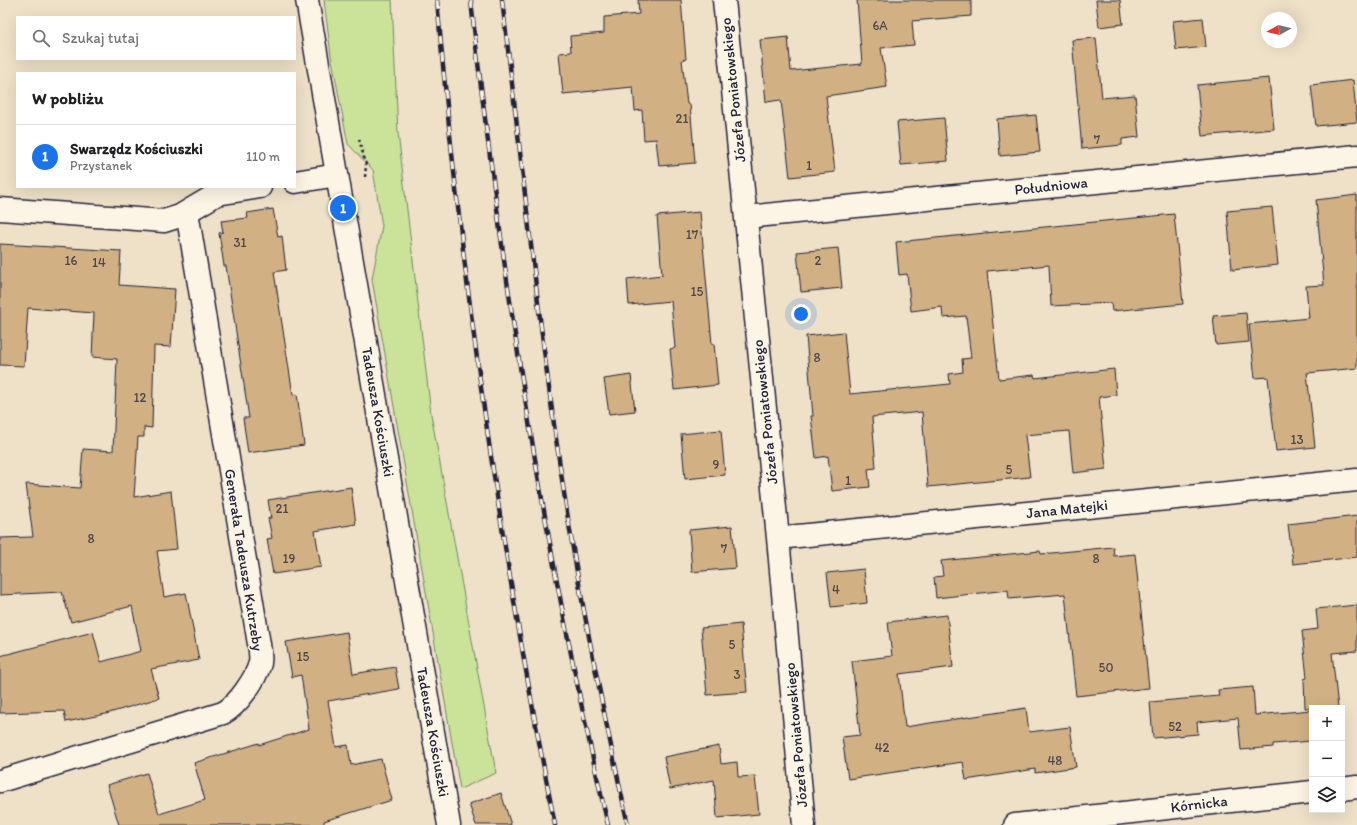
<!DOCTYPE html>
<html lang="pl">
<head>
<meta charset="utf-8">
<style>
	:root { --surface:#fff; --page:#f2f2f2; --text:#202124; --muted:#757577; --line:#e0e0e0; --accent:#1a73e8 }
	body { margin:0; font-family:Itim,sans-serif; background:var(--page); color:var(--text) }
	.controls { position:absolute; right:12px; bottom:12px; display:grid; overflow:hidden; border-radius:0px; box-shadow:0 4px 16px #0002 }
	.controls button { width:36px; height:36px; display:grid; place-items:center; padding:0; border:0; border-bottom:1px solid var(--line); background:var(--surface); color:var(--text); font:20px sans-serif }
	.compass { position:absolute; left:1261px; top:12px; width:36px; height:36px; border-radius:50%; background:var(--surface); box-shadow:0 4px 16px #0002; rotate:262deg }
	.you { position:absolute; left:801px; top:314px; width:14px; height:14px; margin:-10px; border:3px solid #fff; border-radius:50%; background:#1a73e8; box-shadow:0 0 0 6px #1a73e833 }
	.badge { display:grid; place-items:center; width:26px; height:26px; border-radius:50%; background:var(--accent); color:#fff; font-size:13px; font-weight:700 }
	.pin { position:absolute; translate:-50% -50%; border:2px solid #fff; box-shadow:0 1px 4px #0006 }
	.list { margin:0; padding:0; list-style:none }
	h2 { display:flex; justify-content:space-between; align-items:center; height:52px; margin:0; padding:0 16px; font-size:17px }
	h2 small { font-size:13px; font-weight:400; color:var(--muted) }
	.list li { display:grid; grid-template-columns:26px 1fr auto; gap:12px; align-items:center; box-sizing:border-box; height:64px; padding:0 16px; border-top:1px solid var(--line) }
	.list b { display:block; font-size:15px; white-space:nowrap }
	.list p { margin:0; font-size:13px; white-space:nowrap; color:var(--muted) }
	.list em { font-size:13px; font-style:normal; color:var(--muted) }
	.icon { flex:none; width:22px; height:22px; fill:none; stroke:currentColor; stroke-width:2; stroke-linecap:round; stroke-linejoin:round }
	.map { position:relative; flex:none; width:1357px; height:825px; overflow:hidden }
	.search { position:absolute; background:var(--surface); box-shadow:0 4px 16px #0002; left:16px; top:16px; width:280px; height:44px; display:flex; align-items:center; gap:10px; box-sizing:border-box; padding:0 14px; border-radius:0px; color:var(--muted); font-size:15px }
	.panel { position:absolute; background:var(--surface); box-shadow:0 4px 16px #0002; left:16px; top:72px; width:280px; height:116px; border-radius:0px }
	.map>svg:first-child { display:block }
	.green { fill:#cae399; stroke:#76826a }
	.building { fill:#d1b184; stroke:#22223b }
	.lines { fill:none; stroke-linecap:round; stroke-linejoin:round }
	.minor-casing { stroke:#22223b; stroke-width:25 }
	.tertiary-casing { stroke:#22223b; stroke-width:25 }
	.path { stroke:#22223b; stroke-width:2.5; stroke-dasharray:3 3; stroke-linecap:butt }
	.minor { stroke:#fcf5e5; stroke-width:22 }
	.tertiary { stroke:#fcf5e5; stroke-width:22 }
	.rail-casing { stroke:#22223b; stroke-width:4.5 }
	.rail { stroke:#fcf5e5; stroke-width:3; stroke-dasharray:9; stroke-linecap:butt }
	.labels { text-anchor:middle; stroke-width:3; stroke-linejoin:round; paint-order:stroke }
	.number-label { font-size:13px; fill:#4e464d }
	.street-label { font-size:15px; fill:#22223b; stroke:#fcf5e5 }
</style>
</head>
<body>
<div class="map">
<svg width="1357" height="825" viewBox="0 0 1357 825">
	<rect width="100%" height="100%" fill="#efe1c8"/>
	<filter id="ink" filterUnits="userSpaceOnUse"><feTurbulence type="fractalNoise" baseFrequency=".025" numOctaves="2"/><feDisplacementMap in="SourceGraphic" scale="8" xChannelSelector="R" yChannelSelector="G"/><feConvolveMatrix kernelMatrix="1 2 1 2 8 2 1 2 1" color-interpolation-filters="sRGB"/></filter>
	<g filter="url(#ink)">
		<path class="green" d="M324 0H392L398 133 431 414 496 773 460 789 372 279 382 226 373 170 348 144 331 55Z"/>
		<path class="building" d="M638 0H681L686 59 682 60 687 104H690L695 163 659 166 656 139 644 140 642 110 635 111 633 87 563 94 559 53 571 52 570 36 604 33V17L639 14Z
			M857 0H971V16L912 21 914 45 881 48 887 87 826 96 835 172 790 177 781 100 766 102 760 40 788 37 791 71 862 64Z
			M1096 0H1120L1123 24 1099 27Z
			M1203 18 1206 47 1176 50 1173 21Z
			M1096 38 1102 98 1135 95 1139 137 1122 139V145L1082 149 1072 40Z
			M1269 78 1274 129 1202 136 1197 85Z
			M1353 80 1357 122 1316 126 1311 85Z
			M1036 115 1040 152 1000 156 997 119Z
			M944 118 948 161 901 165 897 122Z
			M1357 195V368L1307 373 1315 447 1276 451 1268 377 1255 378 1249 324 1309 318 1306 286 1324 285 1316 200Z
			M1272 207 1278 265 1232 270 1227 211Z
			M273 209 278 237 282 236 286 270 274 272 293 395 297 394 304 445 248 453 243 418H249L226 266H224L219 233 223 232 221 221 248 218 247 213Z
			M700 212 712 344H714L718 385 674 390 670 349 675 348 671 301 629 305 627 279 662 275 657 216Z
			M1174 214 1183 304 1112 311 1111 303 1051 306 1049 265 987 271 999 379 1034 375 1035 378 1114 369 1116 395 1099 397 1106 469 1073 473 1069 431 1025 435 1030 477 928 487 922 412 872 417 876 468 868 469 870 487 832 491 828 456 816 458 811 416H813L806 336 844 332 850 394 950 384 949 374 963 372 962 359 971 358 966 316 943 318 942 307 911 311 907 274 899 275 896 242Z
			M0 244 121 251 119 285 175 289 171 347 154 346 152 428 144 427V437H138L134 497 171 491 177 549 157 551 164 597 186 593 199 660 151 669 159 698 106 714 66 722 64 711 0 713V656L93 632 101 662 141 651 132 606 71 622 62 592 0 595V538L33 537 26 484 80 488 83 449 113 451 117 359 92 357 94 313 28 308 24 366 0 365Z
			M838 248 842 288 801 292 797 252Z
			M1246 313 1249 342 1216 345 1213 316Z
			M631 375 635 411 609 414 604 379Z
			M721 430 725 475 685 479 681 434Z
			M351 487 356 524 315 531 321 567 273 574 267 539 272 538 268 518H271L268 500Z
			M1357 516V557L1293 564 1288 524Z
			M732 526 736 568 692 572 689 530Z
			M1113 547 1114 556 1135 554 1149 688 1076 696 1065 594 1009 599 1008 590 936 598 934 577 943 576 941 561 1040 551 1041 554Z
			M864 569 867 603 831 607 827 573Z
			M1357 605V651L1332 653 1338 708H1305L1304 679 1307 678 1302 631 1318 629 1316 609Z
			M947 615 953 667 899 674 905 727 1026 708 1029 732 1070 727 1076 767 1035 773V769L966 780 963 762 848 779 842 737 860 735 852 661 892 656 888 622Z
			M741 624 747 692 707 695 701 628Z
			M347 632 353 674 395 667 399 689 328 701 336 747 348 745 351 765 381 759 392 800 324 821V825H119L107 785 147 773 159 814 205 800 194 763 259 743V745L309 729 301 675 292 677 286 642Z
			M1253 687 1255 715 1312 710V741L1273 744V747L1241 750 1238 718 1197 722 1198 734 1153 738 1150 702 1219 696 1218 690Z
			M719 746 721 764 737 762 738 777 755 776 759 814 717 818 714 780 670 789 664 757Z
			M501 793 511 825H476L469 804Z"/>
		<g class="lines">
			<defs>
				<path id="minor" d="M724 0 778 538 804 825
					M295 182 337 175
					M0 209 164 221 180 216 217 194 260 187
					M746 217C950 198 1153 175 1357 156
					M778 538 1357 480
					M0 781 223 713C237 706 256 679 260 663 261 657 260 650 259 644L187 212
					M1342 789 1357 787
					M1015 825 1312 792"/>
				<path id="tertiary" d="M307 0 449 825"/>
			</defs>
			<use href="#minor" class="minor-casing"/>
			<use href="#tertiary" class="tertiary-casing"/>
			<path class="path" d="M359 139 366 165 365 177"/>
			<use href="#minor" class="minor"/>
			<use href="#tertiary" class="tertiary"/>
			<defs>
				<path id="rail" d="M437 0C461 277 501 552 555 825
					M471 0C480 89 493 178 505 267 532 454 565 641 608 825
					M502 0C524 179 542 359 571 537 587 634 607 729 628 825"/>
			</defs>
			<use href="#rail" class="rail-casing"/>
			<use href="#rail" class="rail"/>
		</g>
	</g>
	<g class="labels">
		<g class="number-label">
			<text x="880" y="30">6A</text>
			<text x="682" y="123">21</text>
			<text x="1097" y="144">7</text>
			<text x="809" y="170">1</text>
			<text x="692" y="239">17</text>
			<text x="240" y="247">31</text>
			<text x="71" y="265">16</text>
			<text x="818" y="265">2</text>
			<text x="99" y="267">14</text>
			<text x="697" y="296">15</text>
			<text x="817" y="362">8</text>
			<text x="140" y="402">12</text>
			<text x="1297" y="444">13</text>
			<text x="716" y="469">9</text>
			<text x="1009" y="474">5</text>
			<text x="848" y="485">1</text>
			<text x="282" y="513">21</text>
			<text x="91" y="543">8</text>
			<text x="724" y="553">7</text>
			<text x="289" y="563">19</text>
			<text x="1096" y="563">8</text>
			<text x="836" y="594">4</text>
			<text x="732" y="649">5</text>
			<text x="303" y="661">15</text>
			<text x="1106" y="672">50</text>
			<text x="737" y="679">3</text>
			<text x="1175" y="731">52</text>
			<text x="882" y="752">42</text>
			<text x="1055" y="765">48</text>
		</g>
		<g class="street-label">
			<text transform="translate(733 90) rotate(-96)" y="5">Józefa Poniatowskiego</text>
			<text transform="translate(1051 186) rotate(-6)" y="5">Południowa</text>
			<text transform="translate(378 412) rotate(80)" y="5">Tadeusza Kościuszki</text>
			<text transform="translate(765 412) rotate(-96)" y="5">Józefa Poniatowskiego</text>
			<text transform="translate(1067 509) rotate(-6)" y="5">Jana Matejki</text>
			<text transform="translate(244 560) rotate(81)" y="5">Generała Tadeusza Kutrzeby</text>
			<text transform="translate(433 732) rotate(80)" y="5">Tadeusza Kościuszki</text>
			<text transform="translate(796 735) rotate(-95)" y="5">Józefa Poniatowskiego</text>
			<text transform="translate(1199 804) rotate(-7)" y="5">Kórnicka</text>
		</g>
	</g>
</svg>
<div class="controls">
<button>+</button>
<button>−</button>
<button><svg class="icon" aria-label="layers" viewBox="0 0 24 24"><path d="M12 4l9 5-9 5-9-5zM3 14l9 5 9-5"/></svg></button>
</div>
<svg class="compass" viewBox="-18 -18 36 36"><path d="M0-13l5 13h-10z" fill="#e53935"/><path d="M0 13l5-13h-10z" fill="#757577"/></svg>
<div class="you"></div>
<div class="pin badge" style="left:343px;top:208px">1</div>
<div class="search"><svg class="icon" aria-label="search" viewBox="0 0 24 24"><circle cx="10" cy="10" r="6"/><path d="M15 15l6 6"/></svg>Szukaj tutaj</div>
<section class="panel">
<h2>W pobliżu<small></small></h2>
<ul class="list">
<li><span class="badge">1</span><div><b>Swarzędz Kościuszki</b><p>Przystanek</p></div><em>110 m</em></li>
</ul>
</section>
</div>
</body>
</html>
